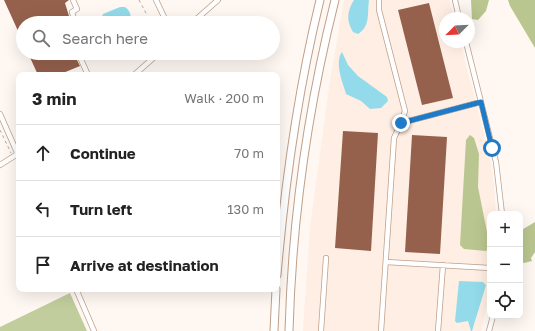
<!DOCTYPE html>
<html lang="en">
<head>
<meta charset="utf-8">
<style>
	:root { --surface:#fff; --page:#f2f2f2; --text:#222; --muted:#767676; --line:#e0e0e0 }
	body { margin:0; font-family:"Golos Text",sans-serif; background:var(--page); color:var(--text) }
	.controls { position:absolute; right:12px; bottom:12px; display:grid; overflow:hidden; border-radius:8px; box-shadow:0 4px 16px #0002 }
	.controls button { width:36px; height:36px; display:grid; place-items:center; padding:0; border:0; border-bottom:1px solid var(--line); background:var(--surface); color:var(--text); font:20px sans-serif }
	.compass { position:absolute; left:439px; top:12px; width:36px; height:36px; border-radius:50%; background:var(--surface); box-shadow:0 4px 16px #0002; rotate:246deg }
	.stop { position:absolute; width:12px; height:12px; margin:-9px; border:3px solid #1f7bc8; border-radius:50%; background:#fff }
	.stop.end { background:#1f7bc8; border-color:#fff; box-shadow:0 1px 4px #0008 }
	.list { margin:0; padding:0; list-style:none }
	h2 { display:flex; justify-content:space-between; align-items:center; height:52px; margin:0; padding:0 16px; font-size:17px }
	h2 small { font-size:13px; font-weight:400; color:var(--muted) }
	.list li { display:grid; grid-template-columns:26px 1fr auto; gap:12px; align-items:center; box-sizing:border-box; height:56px; padding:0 16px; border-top:1px solid var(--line) }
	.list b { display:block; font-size:15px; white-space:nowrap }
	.list em { font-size:13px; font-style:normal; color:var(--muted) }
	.icon { flex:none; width:22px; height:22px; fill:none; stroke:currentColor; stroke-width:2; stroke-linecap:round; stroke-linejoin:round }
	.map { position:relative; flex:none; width:535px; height:331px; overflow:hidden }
	.search { position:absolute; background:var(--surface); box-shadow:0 4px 16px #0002; left:16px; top:16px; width:264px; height:44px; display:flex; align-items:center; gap:10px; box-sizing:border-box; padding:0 14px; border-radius:22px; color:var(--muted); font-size:15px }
	.panel { position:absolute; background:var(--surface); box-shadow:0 4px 16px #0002; left:16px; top:72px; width:264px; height:220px; border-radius:8px }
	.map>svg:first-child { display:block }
	.built { fill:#feeee3 }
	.green { fill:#c2cd9d }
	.forest { fill:#bac68f }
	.water { fill:#93dbea }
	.building { fill:#95614d }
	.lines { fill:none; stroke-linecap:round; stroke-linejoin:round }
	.minor-casing { stroke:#bea08b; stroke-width:6 }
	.highway-casing { stroke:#bea08b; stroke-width:9 }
	.path { stroke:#b4aca6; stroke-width:1; stroke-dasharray:3 3; stroke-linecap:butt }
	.minor { stroke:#fff; stroke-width:4.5 }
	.highway { stroke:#fff; stroke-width:7 }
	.route { stroke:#1f7bc8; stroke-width:5 }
</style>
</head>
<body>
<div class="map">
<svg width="535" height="331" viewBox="0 0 535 331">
	<rect width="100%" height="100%" fill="#fef7f2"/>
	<path class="built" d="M344 0H449L454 18H445V42H460L490 158 494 186 496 214H490V289L481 331H303L310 228 330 81Z"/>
	<path class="green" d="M70 293 87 331H0V327Z"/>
	<path class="forest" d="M489 0 486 11 478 20 472 19 471 0Z
		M508 0H535V48L510 6Z
		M470 135 474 138 479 154 478 187 489 242V248L486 251 464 249 460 245 466 140Z
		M535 222V252L531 258 532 261 524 263 520 260V231Z"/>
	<path class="water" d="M354 0H369C367 13 371 26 358 34L353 32C346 21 347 11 354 0Z
		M120 7H125C130 10 132 16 130 22L105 23 102 17 103 14Z
		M342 52 348 65 358 76 387 97 388 101 381 108 370 109 361 101 346 94C343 83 334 63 342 52Z
		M459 281 483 282 486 285 472 331H471L468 321 457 323 455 321Z"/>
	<path class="building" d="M4 0H69L65 3 69 16 53 23H23V42Z
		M429 3 453 98 422 105 398 10Z
		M28 53 74 54 80 66 58 75H38Z
		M343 131 378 133 371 251 335 248Z
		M412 135 447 137 440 254 405 252Z"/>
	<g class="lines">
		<defs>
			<path id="minor" d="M156 0 167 23
				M379 0V10L405 111 401 123 394 138 381 331
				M455 0 459 18
				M65 23 74 19 72 12 77 9 73 0
				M192 23 218 0
				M466 42 496 162 502 214
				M78 53 88 75
				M134 75 159 53
				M0 114 19 157
				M401 123 481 102
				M0 165 19 153
				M386 262 490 268
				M76 289 94 331
				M321 331 326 258
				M438 331 443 265
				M489 331 493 316"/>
			<path id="highway" d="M277 275C285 182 298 90 320 0
				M274 331 276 289
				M289 331C292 220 308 108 335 0"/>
		</defs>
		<use href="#minor" class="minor-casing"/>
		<use href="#highway" class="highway-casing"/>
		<path class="path" d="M139 0 147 15 148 23
			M0 130 11 153"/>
		<use href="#minor" class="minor"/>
		<use href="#highway" class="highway"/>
	</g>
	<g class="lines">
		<path class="route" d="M401 123 481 102 492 148"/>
	</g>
</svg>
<div class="controls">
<button>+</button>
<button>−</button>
<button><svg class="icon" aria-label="locate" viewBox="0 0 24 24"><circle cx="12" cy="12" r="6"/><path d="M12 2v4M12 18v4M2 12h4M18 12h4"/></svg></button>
</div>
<svg class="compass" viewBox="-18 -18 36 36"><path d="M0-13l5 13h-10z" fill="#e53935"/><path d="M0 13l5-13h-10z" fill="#767676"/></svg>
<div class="stop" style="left:492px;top:148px"></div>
<div class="stop end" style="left:401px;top:123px"></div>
<div class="search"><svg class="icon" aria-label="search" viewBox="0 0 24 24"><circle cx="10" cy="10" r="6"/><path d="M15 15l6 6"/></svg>Search here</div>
<section class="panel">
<h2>3 min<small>Walk · 200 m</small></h2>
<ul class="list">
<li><svg class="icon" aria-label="ahead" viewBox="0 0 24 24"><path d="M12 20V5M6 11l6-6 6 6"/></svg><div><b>Continue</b></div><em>70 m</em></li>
<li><svg class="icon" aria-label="left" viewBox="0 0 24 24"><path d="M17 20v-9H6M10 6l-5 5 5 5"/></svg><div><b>Turn left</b></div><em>130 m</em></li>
<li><svg class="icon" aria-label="arrive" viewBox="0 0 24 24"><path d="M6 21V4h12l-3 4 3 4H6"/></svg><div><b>Arrive at destination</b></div></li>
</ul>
</section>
</div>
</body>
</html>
